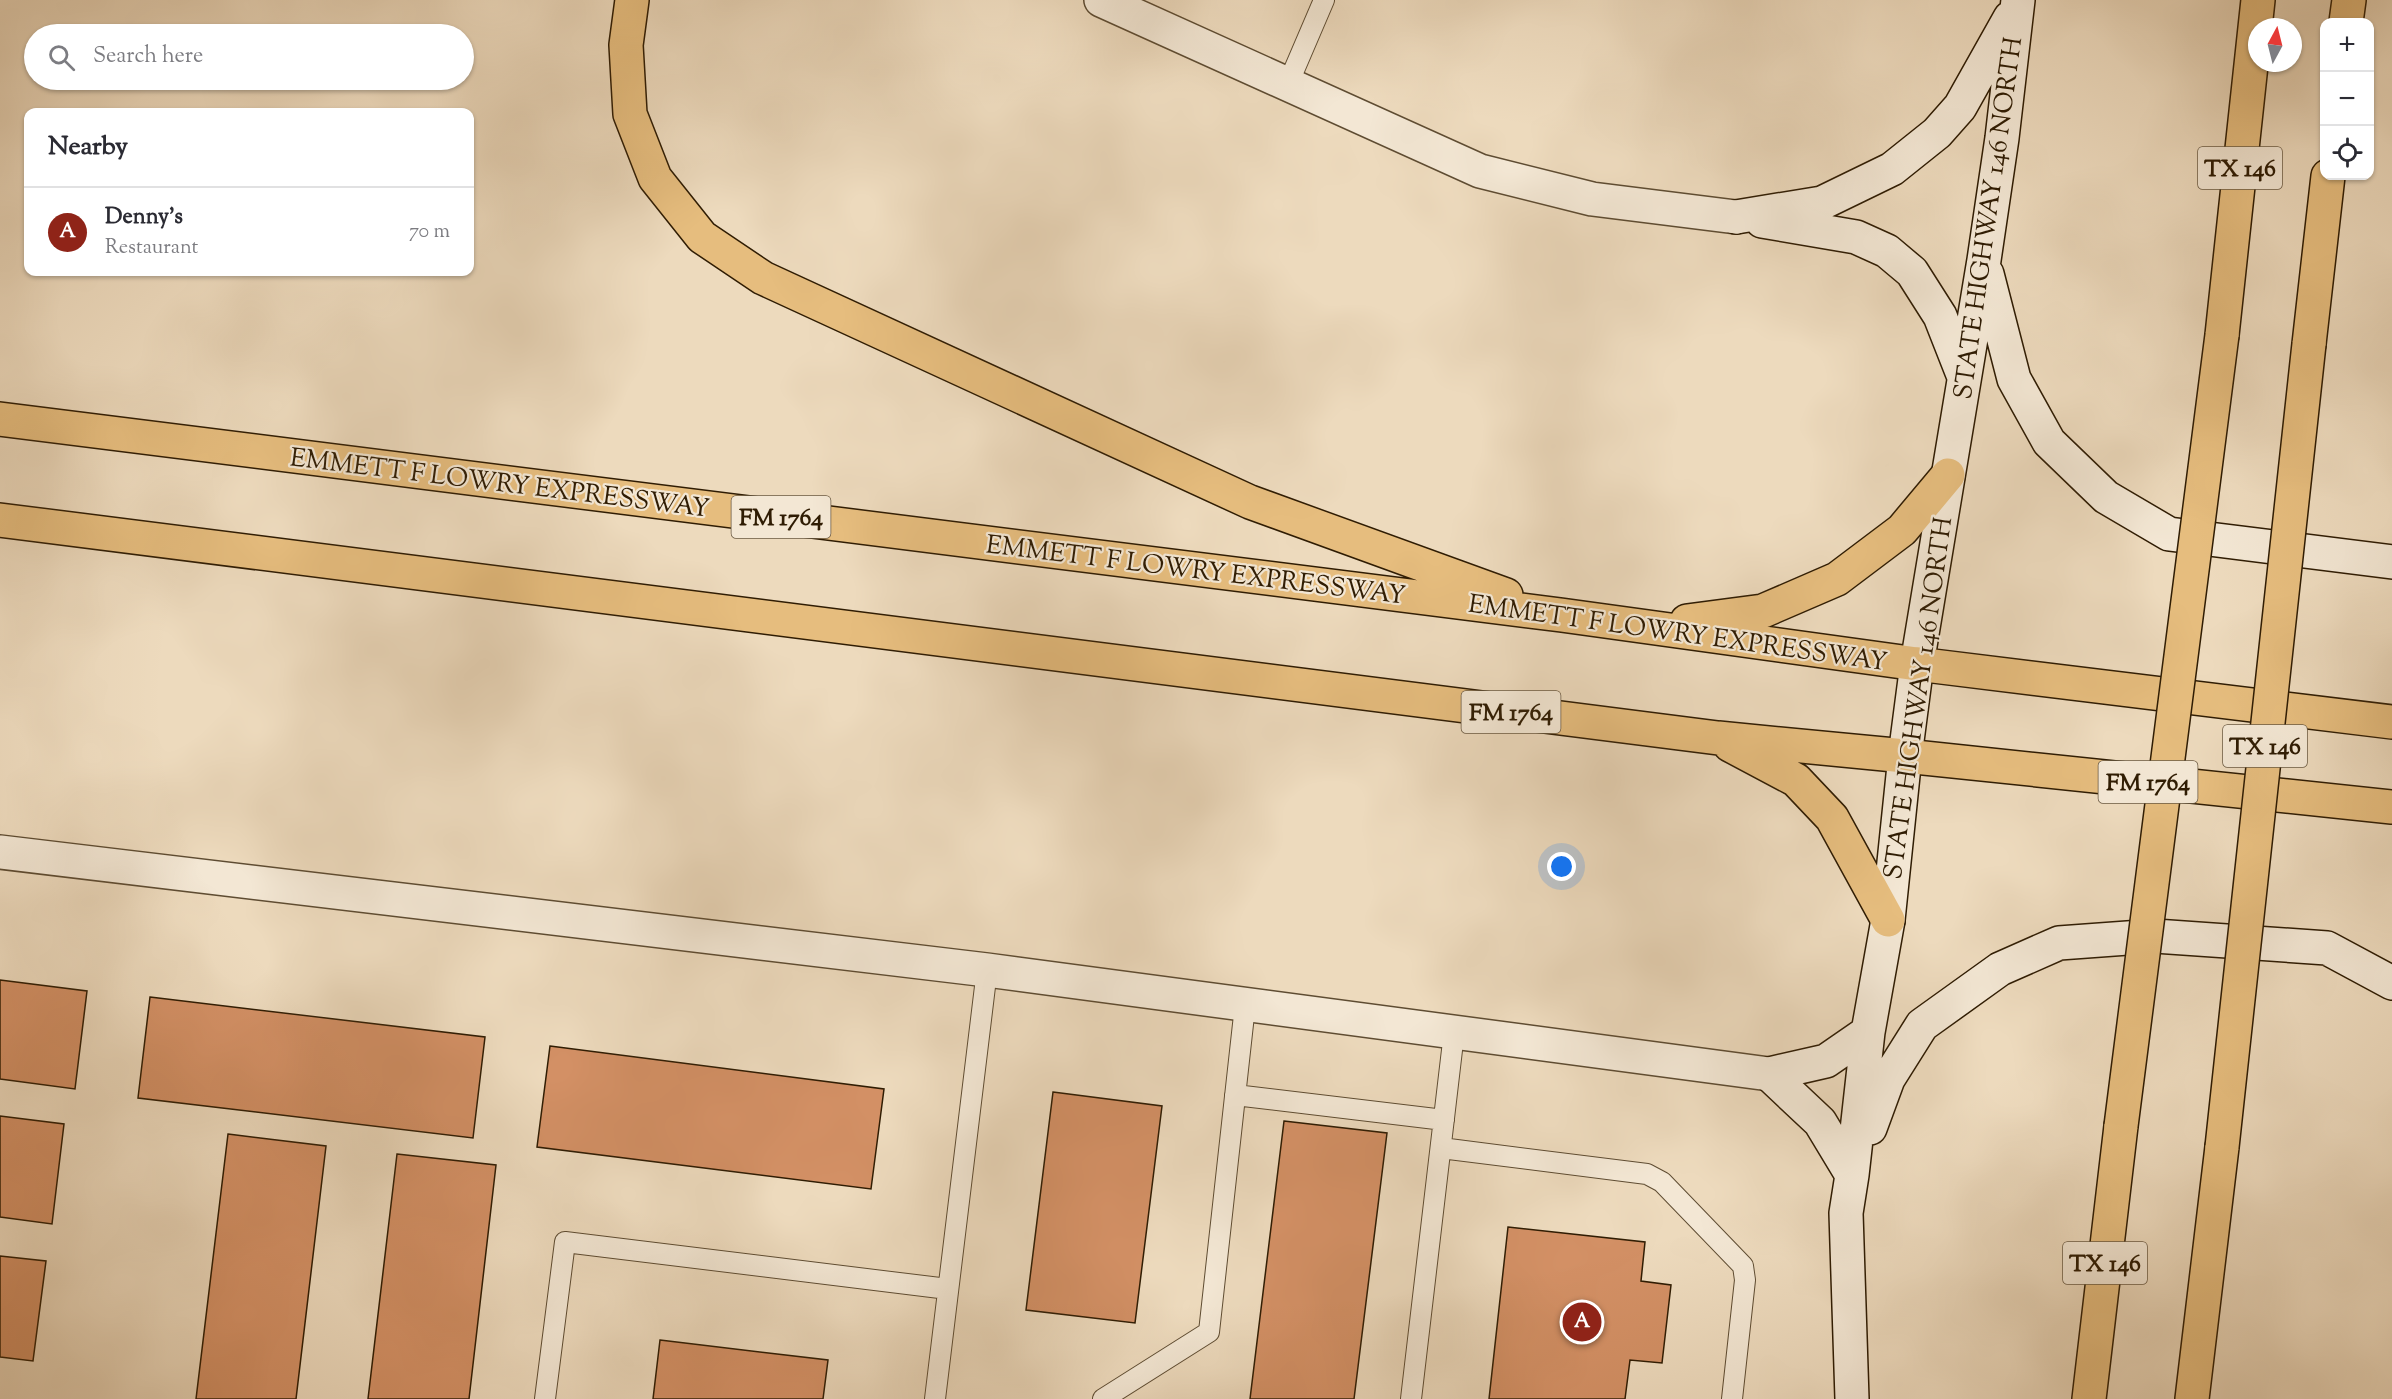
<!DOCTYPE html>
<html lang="en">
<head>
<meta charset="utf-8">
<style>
	:root { --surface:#fff; --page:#f7f7f7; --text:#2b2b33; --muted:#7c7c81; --line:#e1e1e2; --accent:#8f2418 }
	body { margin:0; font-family:"Sorts Mill Goudy",serif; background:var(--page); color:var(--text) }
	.controls { position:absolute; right:18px; top:18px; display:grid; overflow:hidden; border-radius:12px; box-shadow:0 2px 4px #0004 }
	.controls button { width:54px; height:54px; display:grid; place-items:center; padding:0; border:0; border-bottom:2px solid var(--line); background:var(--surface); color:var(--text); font:30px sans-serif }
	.compass { position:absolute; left:2248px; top:18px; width:54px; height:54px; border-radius:50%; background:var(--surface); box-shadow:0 2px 4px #0004; rotate:7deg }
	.you { position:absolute; left:1562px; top:867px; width:21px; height:21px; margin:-15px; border:4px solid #fff; border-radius:50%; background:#1a73e8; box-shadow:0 0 0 9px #1a73e833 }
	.badge { display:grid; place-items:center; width:39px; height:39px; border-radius:50%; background:var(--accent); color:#fff; font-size:20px; font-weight:700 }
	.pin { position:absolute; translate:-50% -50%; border:3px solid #fff; box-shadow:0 2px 6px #0006 }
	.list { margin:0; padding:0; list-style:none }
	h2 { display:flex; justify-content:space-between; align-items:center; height:78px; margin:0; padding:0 24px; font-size:26px }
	h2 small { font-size:20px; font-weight:400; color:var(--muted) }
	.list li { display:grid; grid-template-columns:39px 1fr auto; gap:18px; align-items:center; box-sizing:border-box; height:90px; padding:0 24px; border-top:2px solid var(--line) }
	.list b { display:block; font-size:22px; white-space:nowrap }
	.list p { margin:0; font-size:20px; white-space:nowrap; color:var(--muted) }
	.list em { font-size:20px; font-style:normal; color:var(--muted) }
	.icon { flex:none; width:33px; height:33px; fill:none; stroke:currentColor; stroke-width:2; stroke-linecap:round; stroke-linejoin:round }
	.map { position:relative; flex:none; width:2392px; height:1399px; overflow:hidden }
	.search { position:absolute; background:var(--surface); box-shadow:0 2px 4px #0004; left:24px; top:24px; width:450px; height:66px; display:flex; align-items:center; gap:15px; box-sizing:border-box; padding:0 21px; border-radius:33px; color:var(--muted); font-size:22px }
	.panel { position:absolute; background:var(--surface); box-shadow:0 2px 4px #0004; left:24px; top:108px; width:450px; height:168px; border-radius:12px }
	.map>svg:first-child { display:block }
	.building { fill:#d39065; stroke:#2f1c03; stroke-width:1.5 }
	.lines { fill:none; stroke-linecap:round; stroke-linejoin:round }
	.service-casing { stroke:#5e4c32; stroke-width:22 }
	.tertiary-casing { stroke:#5e4c32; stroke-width:36 }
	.secondary-casing { stroke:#2f1c03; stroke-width:36 }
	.trunk-casing { stroke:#2f1c03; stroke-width:36 }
	.motorway-casing { stroke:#2f1c03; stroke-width:36 }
	.service { stroke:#f3e7d4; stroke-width:20 }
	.tertiary { stroke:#f3e7d4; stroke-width:33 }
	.secondary { stroke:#f3e7d4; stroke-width:33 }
	.trunk { stroke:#e6bd7e; stroke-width:33 }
	.motorway { stroke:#e6bd7e; stroke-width:33 }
	.motorway-bridge-casing { stroke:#2f1c03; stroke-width:36; stroke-linecap:butt }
	.motorway-bridge { stroke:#e6bd7e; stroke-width:33 }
	.labels { text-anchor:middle; stroke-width:4.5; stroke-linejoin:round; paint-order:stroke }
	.shield { fill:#f3e7d4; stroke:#6a5942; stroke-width:1.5 }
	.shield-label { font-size:24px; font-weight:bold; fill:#2f1c03 }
	.street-label { font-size:26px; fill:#2f1c03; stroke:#f3e7d4 }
</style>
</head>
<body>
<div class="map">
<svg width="2392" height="1399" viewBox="0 0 2392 1399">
	<rect width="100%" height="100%" fill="#eddabd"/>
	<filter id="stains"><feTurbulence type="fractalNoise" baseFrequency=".00333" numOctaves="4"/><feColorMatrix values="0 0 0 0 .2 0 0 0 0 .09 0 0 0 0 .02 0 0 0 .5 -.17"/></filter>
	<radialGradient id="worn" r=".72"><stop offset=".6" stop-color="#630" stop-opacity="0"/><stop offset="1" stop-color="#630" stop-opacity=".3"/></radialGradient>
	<path class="building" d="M0 980 87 991 75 1089 0 1079Z
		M150 997 485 1037 473 1138 138 1098Z
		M550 1046 884 1089 871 1189 537 1147Z
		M1053 1092 1162 1106 1135 1323 1026 1310Z
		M0 1116 64 1124 52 1224 0 1217Z
		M1284 1121 1387 1133 1354 1399H1250Z
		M228 1134 326 1146 296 1399H196Z
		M397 1154 496 1165 469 1399H368Z
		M1508 1227 1645 1242 1641 1281 1671 1285 1662 1363 1630 1360 1625 1399H1489Z
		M0 1256 46 1261 33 1361 0 1357Z
		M660 1340 828 1360 823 1399H653Z"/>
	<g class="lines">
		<defs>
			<path id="service" d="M1288 84 1324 0
				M1235 1095 1444 1120
				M1441 1148 1647 1174 1662 1182 1743 1266 1745 1280 1732 1399
				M545 1399 565 1242 948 1289
				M935 1399 987 970
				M1103 1399 1209 1332 1245 1006
				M1411 1399 1454 1033"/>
			<path id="tertiary" d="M1101 0 1480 171 1592 199 1736 217
				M0 852 987 970 1769 1074"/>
			<path id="secondary" d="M1736 217 1822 203 1892 169 1937 133 1960 107 2010 18
				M1762 221 1856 237 1887 251 1912 272 1940 316 1964 377
				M1987 274 2014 379 2049 442 2106 497 2169 534 2392 562
				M1769 1074 1820 1122 1852 1175
				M1769 1074 1826 1061 1868 1032
				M1870 1128 1888 1079 1922 1025 2000 969 2059 943 2155 936 2327 948 2392 983
				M1852 1399 1846 1213 1852 1175 1868 1032 1888 920 1905 756 1917 664 1984 260 2002 138 2018 0"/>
			<path id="trunk" d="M1917 664 2392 722
				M1905 756 2392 807"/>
			<path id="motorway" d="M632 0 626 45 630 114 655 178 702 237 763 278 1250 502 1506 595
				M2346 22 2349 0
				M2222 335 2258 0
				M2309 344 2328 176
				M0 419 1561 615 1917 664
				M0 520 1718 738 1905 756
				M1687 621 1763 611 1837 579 1902 530 1948 475
				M1730 745 1796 780 1832 818 1888 920
				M2089 1399 2121 1126
				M2192 1399 2222 1147"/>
		</defs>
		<use href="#service" class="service-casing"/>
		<use href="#tertiary" class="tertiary-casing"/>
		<use href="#secondary" class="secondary-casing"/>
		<use href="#trunk" class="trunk-casing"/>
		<use href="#motorway" class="motorway-casing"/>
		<use href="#service" class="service"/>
		<use href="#tertiary" class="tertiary"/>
		<use href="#secondary" class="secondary"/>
		<use href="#trunk" class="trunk"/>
		<use href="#motorway" class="motorway"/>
		<defs>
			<path id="motorway-bridge" d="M2121 1126 2222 335
				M2222 1147 2309 344"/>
		</defs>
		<use href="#motorway-bridge" class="motorway-bridge-casing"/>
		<use href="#motorway-bridge" class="motorway-bridge"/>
	</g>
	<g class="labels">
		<g class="shield">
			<rect x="2198" y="147" width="84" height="42" rx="4.5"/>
			<rect x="731.5" y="496" width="99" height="42" rx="4.5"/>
			<rect x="1461.5" y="691" width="99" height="42" rx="4.5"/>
			<rect x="2223" y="725" width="84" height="42" rx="4.5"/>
			<rect x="2098.5" y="761" width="99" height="42" rx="4.5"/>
			<rect x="2063" y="1242" width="84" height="42" rx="4.5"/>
		</g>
		<g class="shield-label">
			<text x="2240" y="176">TX 146</text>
			<text x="781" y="525">FM 1764</text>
			<text x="1511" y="720">FM 1764</text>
			<text x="2265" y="754">TX 146</text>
			<text x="2148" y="790">FM 1764</text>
			<text x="2105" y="1271">TX 146</text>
		</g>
		<g class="street-label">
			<text transform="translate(1987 218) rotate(-82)" y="9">STATE HIGHWAY 146 NORTH</text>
			<text transform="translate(500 482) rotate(7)" y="9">EMMETT F LOWRY EXPRESSWAY</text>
			<text transform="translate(1196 569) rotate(7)" y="9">EMMETT F LOWRY EXPRESSWAY</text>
			<text transform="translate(1678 632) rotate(8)" y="9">EMMETT F LOWRY EXPRESSWAY</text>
			<text transform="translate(1917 698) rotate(-82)" y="9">STATE HIGHWAY 146 NORTH</text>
		</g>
	</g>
	<rect width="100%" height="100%" filter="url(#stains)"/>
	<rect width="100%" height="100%" fill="url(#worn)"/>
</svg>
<div class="controls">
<button>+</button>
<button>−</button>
<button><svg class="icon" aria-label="locate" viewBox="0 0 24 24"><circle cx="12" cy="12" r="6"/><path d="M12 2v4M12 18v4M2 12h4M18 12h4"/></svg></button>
</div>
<svg class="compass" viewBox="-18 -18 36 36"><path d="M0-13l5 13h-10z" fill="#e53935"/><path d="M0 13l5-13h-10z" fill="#7c7c81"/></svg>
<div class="you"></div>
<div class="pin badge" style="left:1582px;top:1322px">A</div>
<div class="search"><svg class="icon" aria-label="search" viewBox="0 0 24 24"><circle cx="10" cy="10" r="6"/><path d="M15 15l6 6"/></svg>Search here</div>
<section class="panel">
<h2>Nearby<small></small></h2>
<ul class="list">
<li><span class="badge">A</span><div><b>Denny's</b><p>Restaurant</p></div><em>70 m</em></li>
</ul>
</section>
</div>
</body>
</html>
